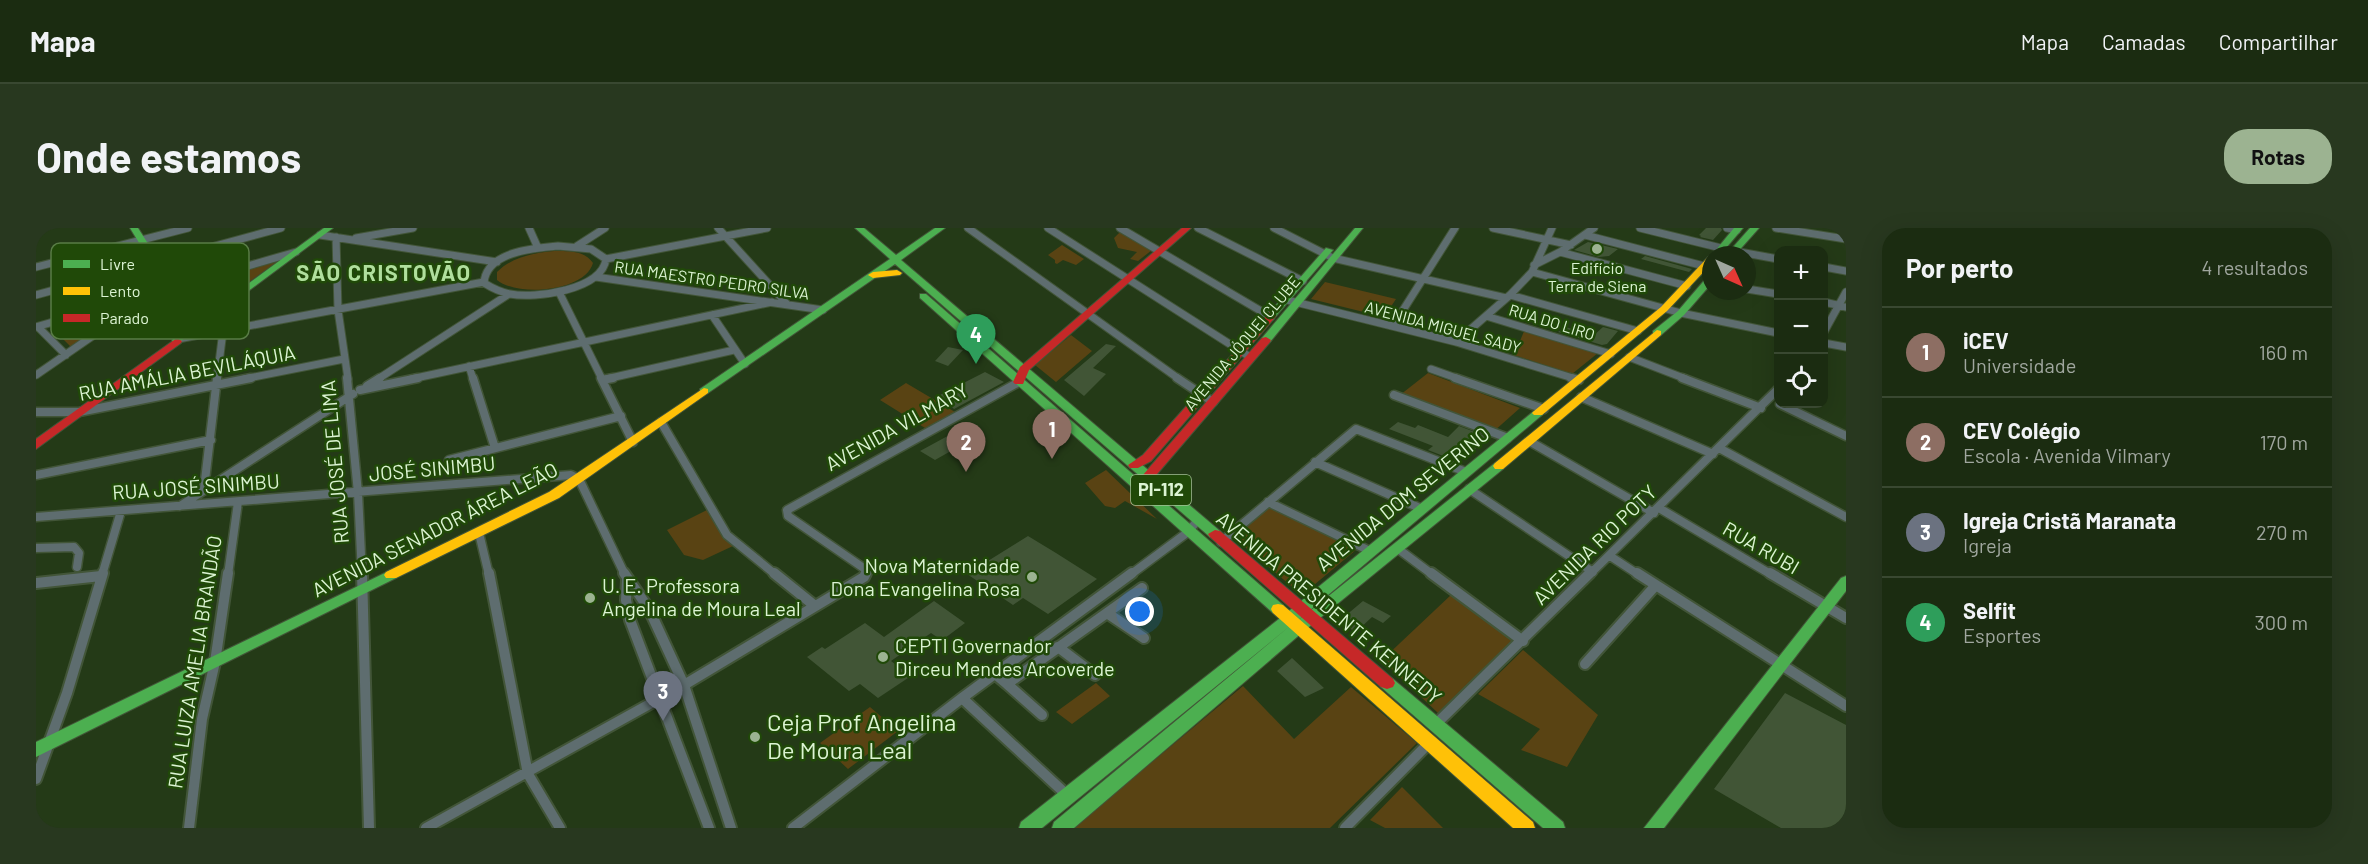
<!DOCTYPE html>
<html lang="pt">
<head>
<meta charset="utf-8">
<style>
	:root { --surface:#1b2c11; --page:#28381f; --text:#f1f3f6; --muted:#a0a79f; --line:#394831; --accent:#9cb391 }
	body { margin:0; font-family:Barlow,sans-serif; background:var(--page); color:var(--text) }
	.controls { position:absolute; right:18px; top:18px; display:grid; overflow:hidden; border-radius:12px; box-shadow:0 6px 24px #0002 }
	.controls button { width:54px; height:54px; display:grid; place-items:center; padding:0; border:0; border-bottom:2px solid var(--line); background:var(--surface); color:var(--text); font:30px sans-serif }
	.compass { position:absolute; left:1666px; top:18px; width:54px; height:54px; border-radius:50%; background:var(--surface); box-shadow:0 6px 24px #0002; rotate:135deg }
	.you { position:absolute; left:1104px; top:384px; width:21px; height:21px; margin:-15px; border:4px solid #fff; border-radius:50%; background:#1a73e8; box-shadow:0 0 0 9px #1a73e833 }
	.badge { display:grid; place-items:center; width:39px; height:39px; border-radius:50%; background:var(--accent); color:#fff; font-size:20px; font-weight:700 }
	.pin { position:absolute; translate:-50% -50px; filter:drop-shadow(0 2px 3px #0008) }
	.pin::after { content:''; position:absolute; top:32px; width:21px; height:18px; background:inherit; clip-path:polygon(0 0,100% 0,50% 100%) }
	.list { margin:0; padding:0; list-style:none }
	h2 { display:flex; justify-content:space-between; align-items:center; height:78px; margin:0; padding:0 24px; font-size:26px }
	h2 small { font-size:20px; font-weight:400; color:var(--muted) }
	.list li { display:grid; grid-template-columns:39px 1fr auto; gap:18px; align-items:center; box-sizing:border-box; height:90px; padding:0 24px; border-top:2px solid var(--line) }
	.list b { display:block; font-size:22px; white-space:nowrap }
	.list p { margin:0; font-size:20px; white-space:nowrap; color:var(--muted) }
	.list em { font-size:20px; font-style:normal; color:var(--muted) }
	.icon { flex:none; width:33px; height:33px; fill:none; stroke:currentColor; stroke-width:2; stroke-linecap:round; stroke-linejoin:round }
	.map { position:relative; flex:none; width:1810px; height:600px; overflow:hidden; border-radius:24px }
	header { display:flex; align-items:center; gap:36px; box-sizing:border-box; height:84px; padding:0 30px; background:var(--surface); border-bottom:2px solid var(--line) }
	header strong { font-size:28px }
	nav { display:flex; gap:33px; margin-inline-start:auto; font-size:21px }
	.intro { display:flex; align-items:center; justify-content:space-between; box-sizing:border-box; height:144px; padding:0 36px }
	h1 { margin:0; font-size:42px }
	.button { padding:15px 27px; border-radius:24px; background:var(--accent); color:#111; font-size:21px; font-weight:700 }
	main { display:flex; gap:36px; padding:0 36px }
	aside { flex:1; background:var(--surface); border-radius:24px; box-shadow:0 6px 24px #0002 }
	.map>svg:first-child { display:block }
	.green { fill:#594313 }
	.building { fill:#415536 }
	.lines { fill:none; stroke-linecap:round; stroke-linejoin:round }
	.street-far2-casing { stroke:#425538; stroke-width:9 }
	.street-far1-casing { stroke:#425538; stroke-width:11 }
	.street-casing { stroke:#425538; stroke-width:14 }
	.fast-casing { stroke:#425538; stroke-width:2 }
	.slow-casing { stroke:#425538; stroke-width:2 }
	.jam-casing { stroke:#425538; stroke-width:2 }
	.street-far2 { stroke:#5e6d6f; stroke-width:7 }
	.street-far1 { stroke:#5e6d6f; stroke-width:8 }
	.street { stroke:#5e6d6f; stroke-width:10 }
	.fast { fill:#4caf50; fill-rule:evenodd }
	.slow { fill:#ffc107; fill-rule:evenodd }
	.jam { fill:#c62828; fill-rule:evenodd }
	.poi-dot { fill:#9cb391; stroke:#204908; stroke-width:2 }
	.labels { text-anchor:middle; stroke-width:5; stroke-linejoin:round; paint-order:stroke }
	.far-poi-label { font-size:16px; fill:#dcf4d3; stroke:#204908 }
	.far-street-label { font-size:16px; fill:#dcf4d3; stroke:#204908 }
	.shield { fill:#204908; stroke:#a4c196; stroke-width:1.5 }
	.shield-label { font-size:18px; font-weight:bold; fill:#dcf4d3 }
	.street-label { font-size:20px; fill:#dcf4d3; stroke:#204908 }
	.poi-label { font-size:20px; fill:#dcf4d3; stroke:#204908; text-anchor:start }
	.far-district-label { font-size:22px; font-weight:bold; letter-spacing:1.5px; fill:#b0df9d; stroke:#204908 }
	.near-poi-label { font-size:24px; fill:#dcf4d3; stroke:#204908; text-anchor:start }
	.key { fill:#204908; stroke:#587c45; stroke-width:1.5 }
	.key-label { font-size:16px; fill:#dcf4d3 }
</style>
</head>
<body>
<header>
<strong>Mapa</strong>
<nav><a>Mapa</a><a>Camadas</a><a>Compartilhar</a></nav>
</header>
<div class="intro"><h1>Onde estamos</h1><a class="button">Rotas</a></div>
<main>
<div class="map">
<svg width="1810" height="600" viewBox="0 0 1810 600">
	<rect width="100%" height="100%" fill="#243a17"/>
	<path class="green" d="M1084 4 1116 22 1102 33 1094 31 1101 24 1082 20 1078 10Z
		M1026 17 1048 31 1040 37 1027 32 1021 36 1019 35V32L1012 27Z
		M518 23C532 23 548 22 557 35 549 64 481 69 461 52V44C476 29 497 25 518 23Z
		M248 29 164 89 143 59Z
		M1289 54 1360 71 1348 89 1275 71Z
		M109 68 35 119 13 97Z
		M1489 101 1562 125 1536 146 1478 127Z
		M1035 107 1056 123 1020 154 999 137Z
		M1392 145 1484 180 1457 204 1364 167Z
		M870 155 919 184 889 200 844 172Z
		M1070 242 1121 291 1089 273 1079 280 1069 278 1049 255Z
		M1235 278 1321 321 1266 367 1198 310Z
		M671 282 697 318 667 332 648 327 631 302Z
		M1416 366 1478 412 1402 485 1346 432Z
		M1487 422 1562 487 1531 539 1485 522 1504 501 1442 466Z
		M1060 455 1074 468 1036 496 1020 484Z
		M1207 458 1258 511 1315 459 1381 515 1294 600H1037Z
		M834 479 862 503 812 541 784 515Z
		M1366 559 1407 600H1349L1334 592Z"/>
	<path class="building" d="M1670 0H1685L1686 2 1677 12 1664 9 1665 8 1663 7Z
		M1552 14 1582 21 1573 28 1563 29 1538 22Z
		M1609 28 1656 41 1653 44 1605 31Z
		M1530 99 1557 108 1567 99 1582 103 1571 116 1566 117 1522 104Z
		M1070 116 1080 118 1057 140 1070 146 1048 168 1028 152Z
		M912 119 927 122 912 138 899 133Z
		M949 144 968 154 918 181 904 167Z
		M1362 194 1379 200 1382 197 1412 209 1423 198 1455 210 1436 223 1424 218 1410 229 1392 222 1397 218 1353 201Z
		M930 198 945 206 899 232 884 223Z
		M992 308 1020 325 1061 351 1012 386 987 370 977 377 931 346Z
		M898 373 929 395 909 410 904 411 895 405 855 433 875 448 842 470 824 456 813 463 771 429 786 419 789 421 829 395 848 409Z
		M1327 373 1355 388 1347 395 1336 389 1320 404 1302 394Z
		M1256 430 1288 460 1269 469 1241 443Z
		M1749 465 1810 497V600H1745L1678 561Z"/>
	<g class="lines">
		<defs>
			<path id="street-far2" d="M493 0 502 20
				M682 0 751 76
				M932 0 1143 151
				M1012 0 1214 129
				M1084 0 1235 89
				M1162 0 1267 53
				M1238 0 1297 30 1470 70
				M1457 0 1535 17
				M1604 0 1685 20
				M1691 0 1701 2
				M1740 0 1810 11
				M284 7 461 34
				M1549 7 1668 38
				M300 9 302 82 312 151
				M320 10 377 0
				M522 18 555 21 570 31C566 62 499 71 474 66 464 64 456 60 448 55 450 24 497 20 522 18Z
				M541 18 569 0
				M1698 23 1742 31
				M1524 24 1651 58
				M570 31 731 0
				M1498 37 1524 24 1558 0
				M0 39 152 0
				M1788 39 1810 43
				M1496 44 1645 85 1742 105
				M560 49 787 82
				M1711 61 1742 66
				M523 64 566 151
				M0 67 245 0
				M1474 67 1602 103
				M1251 72 1420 114 1540 151
				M1788 74 1810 79
				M676 87 709 136
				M1450 88 1575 126
				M1357 98 1419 0
				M0 99 260 24
				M2 99 30 127
				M1788 104 1810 64
				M142 111 448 54
				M1420 114 1474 67 1496 44 1516 0
				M1788 115 1810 119
				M1593 129 1650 151
				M433 138 437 151
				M1395 141 1423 151
				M0 147 113 69
				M181 151 187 103
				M208 151 308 131
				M342 151 473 66
				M375 151 736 74
				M570 151 698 122"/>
			<path id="street-far1" d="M311 150 322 265 326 347
				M437 150 459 220
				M565 150 597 214
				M1141 150 1177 174
				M1419 150 1508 181
				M1535 150 1543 152
				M1646 150 1725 180
				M566 152 577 150
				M331 158 344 150
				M324 162 382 150
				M1358 167 1472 210
				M1545 169 1677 226
				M1744 176 1810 208
				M0 184H43L215 150
				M625 194 691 307 740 347
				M1493 213 1618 285
				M1683 220 1810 289
				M413 232 585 188
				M1279 234 1386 281
				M0 247 175 212
				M168 261 181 150
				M1433 261 1557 344
				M1232 274 1334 323
				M144 278 317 166
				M1623 280 1736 347
				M0 289 535 247 543 251 589 347
				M443 305 453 347
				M1185 314 1320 201 1430 244
				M0 320 38 319 43 325 41 339
				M1361 320 1397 347
				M1574 328 1603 347
				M66 347 85 283
				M192 347 202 274
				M829 347V341L752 288 751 282 983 154
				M1094 347 1152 304 1161 293
				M1553 347 1742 161"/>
			<path id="street" d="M326 345 333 600
				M453 345 492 546 524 600
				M588 345 613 381 648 457 695 600
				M738 345 779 378
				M1395 345 1487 413
				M1601 345 1810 478
				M1734 345 1810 390
				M591 351 590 372 594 392 673 600
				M0 355 65 348
				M1071 385 1108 410
				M1022 419 1059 447
				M1549 436 1620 357
				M959 446 971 456 1106 360
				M971 456 1006 487
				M926 470 1032 568
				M1400 496 1554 345
				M0 551 31 465 67 345
				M153 600 166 491 179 434 192 345
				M390 600 648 457 828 349 830 345
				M757 600 926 470 1096 345
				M1309 600 1393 515"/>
			<path id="fast" d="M94 0H102L157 86 163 92 288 0H297L141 116 136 113 137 111 156 97 148 88Z
				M819 0H828L860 27 899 0H909L865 32 1184 303 1186 306 1184 309H1174L859 36 672 165H664V161L854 31Z
				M1319 0H1327L1234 114H1226V110Z
				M1698 0H1707L1684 27 1675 28Z
				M1714 0H1723L1699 27H1690Z
				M1290 20 1297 22 1240 88H1234V84Z
				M1675 47V56L1648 87 1625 107H1617V103L1642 83 1672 48Z
				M884 66H890L1247 377 1249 381 1247 385H1237L884 70Z
				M1502 182 1508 185 1506 187 1260 394 1459 235H1467L1469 238 1467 241 1268 403 1038 600H1016L1018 594 1254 398 1006 600H983L985 594 1248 387 1498 183Z
				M355 342 360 344 362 347 360 350 0 529V514Z
				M1810 348V363L1628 600H1608L1805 350Z
				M1351 449 1357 451 1527 594 1529 600H1507L1345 459 1343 455 1345 451Z"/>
			<path id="slow" d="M1675 28V36L1631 83 1506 187H1498L1496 185 1498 183 1625 79 1672 29Z
				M861 42 866 45 864 47 837 50 832 47 837 44Z
				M1621 102 1625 103V107L1467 241H1459L1457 238 1459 235Z
				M668 160 672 161V165L523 270 360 350H350L348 347 350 344 513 264Z
				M1242 376 1247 377 1497 594 1499 600H1477L1237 385 1235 381 1237 377Z"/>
			<path id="jam" d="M1146 0H1155L993 142 987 156H979L977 154 984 139Z
				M1237 83 1240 84V88L1115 233 1102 240H1094L1092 237 1107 227 1234 84Z
				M1230 109 1235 112 1234 114 1115 253H1107L1105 250 1107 247 1226 110Z
				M141 110 146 113 145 115 0 221V211Z
				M1179 302 1184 303 1357 451 1359 455 1357 459 1351 461 1345 459 1174 309 1172 306Z"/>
		</defs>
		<use href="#street-far2" class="street-far2-casing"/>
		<use href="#street-far1" class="street-far1-casing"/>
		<use href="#street" class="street-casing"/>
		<use href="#fast" class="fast-casing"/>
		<use href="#slow" class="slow-casing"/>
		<use href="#jam" class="jam-casing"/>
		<use href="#street-far2" class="street-far2"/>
		<use href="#street-far1" class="street-far1"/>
		<use href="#street" class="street"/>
		<use href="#fast" class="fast"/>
		<use href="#slow" class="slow"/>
		<use href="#jam" class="jam"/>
	</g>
	<g class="poi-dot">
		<circle cx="1561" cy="21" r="6"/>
		<circle cx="996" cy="349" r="6"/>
		<circle cx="554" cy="370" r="6"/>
		<circle cx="847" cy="429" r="6"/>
		<circle cx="719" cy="509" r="6"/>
	</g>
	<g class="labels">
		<g class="far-poi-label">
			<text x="1561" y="46">Edifício<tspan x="1561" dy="18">Terra de Siena</tspan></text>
		</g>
		<g class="far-street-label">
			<text transform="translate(676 52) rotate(8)" y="6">RUA MAESTRO PEDRO SILVA</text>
			<text transform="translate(1516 94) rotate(17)" y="6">RUA DO LIRO</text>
			<text transform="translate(1407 99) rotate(15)" y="6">AVENIDA MIGUEL SADY</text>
			<text transform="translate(1206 115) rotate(-50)" y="6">AVENIDA JÓQUEI CLUBE</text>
		</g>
		<rect class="shield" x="1095" y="247" width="60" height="30" rx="4.5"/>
		<g class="shield-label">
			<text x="1125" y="268">PI-112</text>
		</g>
		<g class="street-label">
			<text transform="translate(151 145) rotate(-11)" y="7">RUA AMÁLIA BEVILÁQUIA</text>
			<text transform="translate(861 199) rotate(-29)" y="7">AVENIDA VILMARY</text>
			<text transform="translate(299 234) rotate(-95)" y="7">RUA JOSÉ DE LIMA</text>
			<text transform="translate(396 241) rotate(-5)" y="7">JOSÉ SINIMBU</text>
			<text transform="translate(160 259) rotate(-4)" y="7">RUA JOSÉ SINIMBU</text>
			<text transform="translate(1367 271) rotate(-39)" y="7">AVENIDA DOM SEVERINO</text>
			<text transform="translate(399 302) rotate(-27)" y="7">AVENIDA SENADOR ÁREA LEÃO</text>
			<text transform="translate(1559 317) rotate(-44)" y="7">AVENIDA RIO POTY</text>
			<text transform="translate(1725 320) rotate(30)" y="7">RUA RUBI</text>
			<text transform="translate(1293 380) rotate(40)" y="7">AVENIDA PRESIDENTE KENNEDY</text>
			<text transform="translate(159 434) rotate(-81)" y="7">RUA LUIZA AMELIA BRANDÃO</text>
		</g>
		<g class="poi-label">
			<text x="984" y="345" text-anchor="end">Nova Maternidade<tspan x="984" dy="23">Dona Evangelina Rosa</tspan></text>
			<text x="566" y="365">U. E. Professora<tspan x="566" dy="23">Angelina de Moura Leal</tspan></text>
			<text x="859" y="425">CEPTI Governador<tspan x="859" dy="23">Dirceu Mendes Arcoverde</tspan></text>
		</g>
		<g class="far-district-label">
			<text x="348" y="53">SÃO CRISTOVÃO</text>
		</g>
		<g class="near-poi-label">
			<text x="731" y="503">Ceja Prof Angelina<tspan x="731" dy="28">De Moura Leal</tspan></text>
		</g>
	</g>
	<rect x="15" y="15" width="198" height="96" rx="9" class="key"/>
	<rect x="27" y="32" width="27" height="8" fill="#4caf50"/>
	<rect x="27" y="59" width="27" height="8" fill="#ffc107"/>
	<rect x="27" y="86" width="27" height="8" fill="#c62828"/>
	<g class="key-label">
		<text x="64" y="42">Livre</text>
		<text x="64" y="69">Lento</text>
		<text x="64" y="96">Parado</text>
	</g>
</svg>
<div class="controls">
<button>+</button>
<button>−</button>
<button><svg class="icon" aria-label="locate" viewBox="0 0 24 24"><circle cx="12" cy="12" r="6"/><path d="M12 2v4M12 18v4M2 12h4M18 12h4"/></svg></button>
</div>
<svg class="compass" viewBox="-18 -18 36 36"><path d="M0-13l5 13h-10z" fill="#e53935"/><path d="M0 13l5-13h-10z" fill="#a0a79f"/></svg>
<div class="you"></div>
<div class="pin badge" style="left:1016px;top:231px;background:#8d6e63">1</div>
<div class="pin badge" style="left:930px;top:244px;background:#8d6e63">2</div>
<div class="pin badge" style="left:627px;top:493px;background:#6b7280">3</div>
<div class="pin badge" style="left:940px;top:136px;background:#2e9e5b">4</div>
</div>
<aside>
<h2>Por perto<small>4 resultados</small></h2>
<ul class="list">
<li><span class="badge" style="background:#8d6e63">1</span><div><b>iCEV</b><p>Universidade</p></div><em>160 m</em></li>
<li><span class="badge" style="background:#8d6e63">2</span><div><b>CEV Colégio</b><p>Escola · Avenida Vilmary</p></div><em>170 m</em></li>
<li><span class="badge" style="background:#6b7280">3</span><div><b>Igreja Cristã Maranata</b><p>Igreja</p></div><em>270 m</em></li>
<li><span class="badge" style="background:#2e9e5b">4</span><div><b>Selfit</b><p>Esportes</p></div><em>300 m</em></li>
</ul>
</aside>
</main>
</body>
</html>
